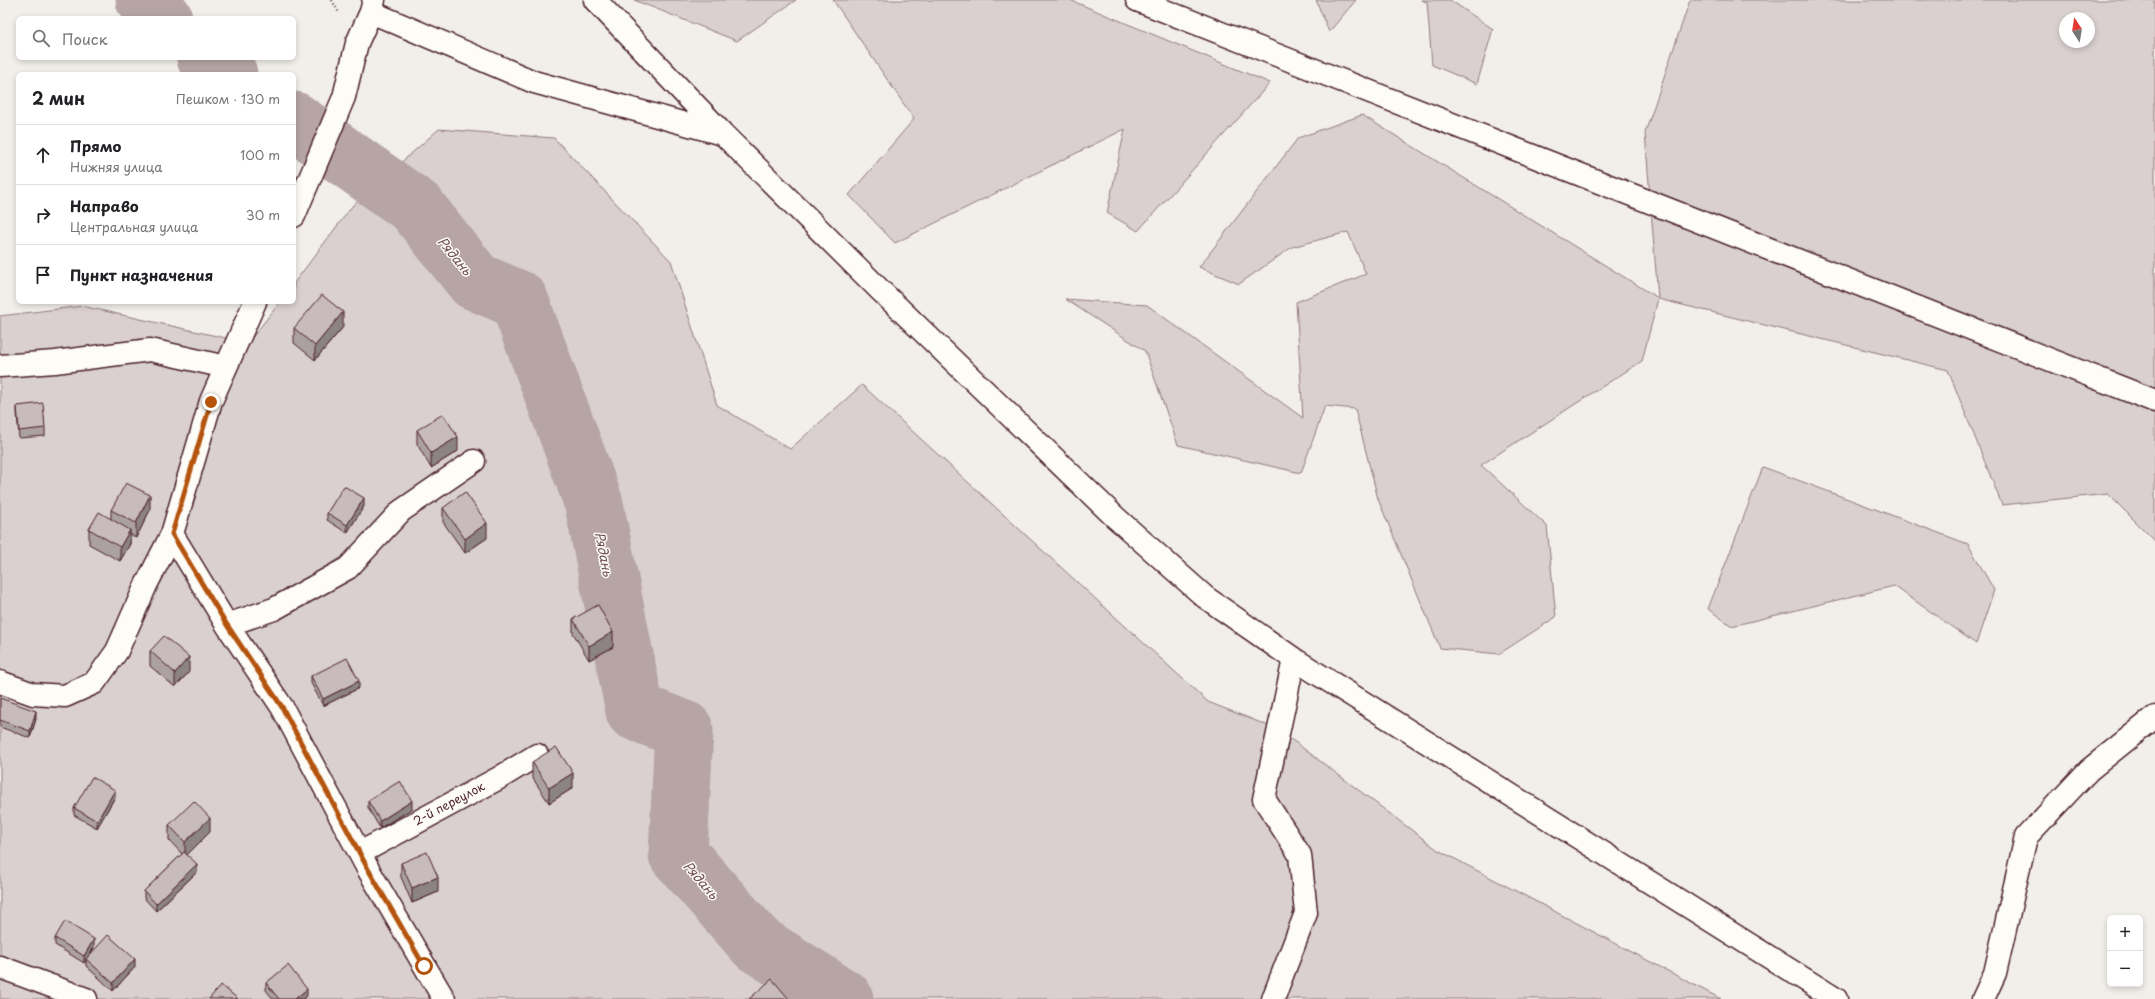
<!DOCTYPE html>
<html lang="ru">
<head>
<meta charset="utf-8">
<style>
	:root { --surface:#fff; --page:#f2f2f2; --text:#202124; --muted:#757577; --line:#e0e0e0 }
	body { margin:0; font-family:"Playpen Sans",sans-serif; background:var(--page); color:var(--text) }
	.controls { position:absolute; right:12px; bottom:12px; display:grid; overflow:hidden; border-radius:6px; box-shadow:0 2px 6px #0003 }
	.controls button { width:36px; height:36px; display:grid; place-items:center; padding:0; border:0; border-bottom:1px solid var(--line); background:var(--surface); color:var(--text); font:20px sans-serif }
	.compass { position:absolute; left:2059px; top:12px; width:36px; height:36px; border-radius:50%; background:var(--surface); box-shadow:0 2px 6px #0003; rotate:348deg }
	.stop { position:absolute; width:12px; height:12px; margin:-9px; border:3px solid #b45309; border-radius:50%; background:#fff }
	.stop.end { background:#b45309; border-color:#fff; box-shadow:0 1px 4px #0008 }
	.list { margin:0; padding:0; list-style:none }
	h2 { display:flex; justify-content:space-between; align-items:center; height:52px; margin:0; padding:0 16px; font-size:17px }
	h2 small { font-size:13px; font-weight:400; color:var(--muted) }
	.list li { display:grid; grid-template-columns:26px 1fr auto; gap:12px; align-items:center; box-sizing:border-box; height:60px; padding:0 16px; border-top:1px solid var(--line) }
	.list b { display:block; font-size:15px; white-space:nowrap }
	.list p { margin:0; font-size:13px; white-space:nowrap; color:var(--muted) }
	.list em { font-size:13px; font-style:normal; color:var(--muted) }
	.icon { flex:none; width:22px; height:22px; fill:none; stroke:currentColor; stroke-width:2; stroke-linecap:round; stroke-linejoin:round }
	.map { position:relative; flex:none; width:2155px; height:999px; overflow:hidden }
	.search { position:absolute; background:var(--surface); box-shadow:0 2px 6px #0003; left:16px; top:16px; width:280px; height:44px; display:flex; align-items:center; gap:10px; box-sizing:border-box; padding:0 14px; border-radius:6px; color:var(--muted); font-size:15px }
	.panel { position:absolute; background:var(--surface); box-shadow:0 2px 6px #0003; left:16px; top:72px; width:280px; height:232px; border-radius:6px }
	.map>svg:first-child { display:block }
	.green { fill:#d9d0cf; stroke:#92787d; fill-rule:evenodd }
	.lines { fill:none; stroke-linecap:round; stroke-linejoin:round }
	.river { stroke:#b7a5a6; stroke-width:59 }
	.minor-casing { stroke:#4a1f2b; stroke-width:25 }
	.path { stroke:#4a1f2b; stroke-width:2.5; stroke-dasharray:1 3; stroke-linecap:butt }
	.minor { stroke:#fdfcf7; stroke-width:22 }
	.wall { fill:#aca1a1; stroke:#4a1f2b }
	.shaded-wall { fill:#8c8383; stroke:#4a1f2b }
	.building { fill:#c8bbbb; stroke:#4a1f2b }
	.route { stroke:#b45309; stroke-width:5 }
	.labels { text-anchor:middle; stroke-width:3; stroke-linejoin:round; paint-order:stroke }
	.street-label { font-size:12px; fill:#4a1f2b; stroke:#fdfcf7 }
	.water-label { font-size:13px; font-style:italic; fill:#704e56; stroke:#fdfcf7 }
</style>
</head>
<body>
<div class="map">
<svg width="2155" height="999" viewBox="0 0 2155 999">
	<rect width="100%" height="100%" fill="#f2efeb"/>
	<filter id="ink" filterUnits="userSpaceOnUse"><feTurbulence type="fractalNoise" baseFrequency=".025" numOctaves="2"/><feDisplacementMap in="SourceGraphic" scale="8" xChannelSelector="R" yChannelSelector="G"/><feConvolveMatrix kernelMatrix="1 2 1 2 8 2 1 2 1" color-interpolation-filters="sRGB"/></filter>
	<g filter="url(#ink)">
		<path class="green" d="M634 0H796L737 41Z
			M833 0H1070L1270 83 1138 231 1107 213 1125 129 895 243 849 195 914 119Z
			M1316 0H1356L1329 32Z
			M1421 0H1450L1493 29 1477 84 1432 65 1427 2Z
			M1690 0H2155V541L2108 494 2002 505 1948 370 1658 299 1642 361 1481 465 1547 526 1556 617 1499 654 1440 648 1378 499 1355 409 1325 406 1301 473 1178 445 1145 351 1065 299 1147 305 1303 418 1296 302 1366 274 1348 232 1292 247 1239 284 1199 267 1298 138 1362 115 1658 298 1645 133ZM2065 18H2089V42H2065Z
			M439 129 554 138 671 261 717 405 790 449 862 385 1208 702 1279 730 1438 850 1721 999H0V316L82 306 248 343 280 302H294V283L353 205Z
			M1763 467 1968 544 1994 590 1976 644 1894 586 1732 626 1708 609Z"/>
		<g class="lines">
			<path class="river" d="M145 0 163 18
				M206 58 228 74
				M294 121 416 207 475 281 519 300 594 504 635 711 684 730 678 854 757 944 844 999"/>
			<defs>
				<path id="minor" d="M595 0 723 134 880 290 1115 517 1205 597 1294 659 1836 999
					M1137 0 2155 401
					M371 12 534 82 722 134
					M294 216 344 97 357 43 371 12 374 0
					M0 366 55 362 150 350 226 367
					M172 534 227 625 282 707 368 869 444 999
					M227 625 274 609 348 568 401 511 474 461
					M0 682 33 694 65 696 94 683 117 651 146 585 172 534 211 401 255 302
					M360 853 499 778 537 755
					M0 967 86 999
					M1273 999 1306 913 1300 855 1264 799 1294 659
					M1983 999 1995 973 2026 837 2089 770 2155 717"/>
			</defs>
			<use href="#minor" class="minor-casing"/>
			<path class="path" d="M332 0 339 13"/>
			<use href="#minor" class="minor"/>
		</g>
		<path class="wall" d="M343 327 315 360 294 343V328Z
			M17 406 45 428V436L19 438 17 413Z
			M417 430 458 451 431 468 417 444Z
			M364 506 347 533 327 520V513Z
			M443 508 487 538 465 553 443 522Z
			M111 510H150L136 538 130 534V544L120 561 89 544V529L111 519Z
			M573 619 613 647 589 660 573 633Z
			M150 651 189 672 175 687 150 666Z
			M311 676 359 688 323 706 311 683Z
			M0 698 36 719 30 738 0 727Z
			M532 762 573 788 549 803 532 777Z
			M115 797 97 828 74 815V808Z
			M368 801 412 809 380 828 368 808Z
			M169 825 210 832 187 855 197 872 156 911 144 898V891L182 854 169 840Z
			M401 863 438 892 412 903 401 877Z
			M55 938 94 947 90 955 135 967 113 991 86 966V961L84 963 55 945Z
			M266 983 307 996 304 999H273L266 990Z"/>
		<path class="shaded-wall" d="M343 312V327L315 360V346Z
			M458 437V451L431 468V453Z
			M150 495V510L136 538V523Z
			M364 498V506L347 533V525Z
			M487 523V538L465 553V539Z
			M130 530V544L120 561V547Z
			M613 632V647L589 660V646Z
			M189 657V672L175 687V673Z
			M359 681V688L323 706V699Z
			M36 711V719L30 738V731Z
			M573 773V788L549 803V788Z
			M115 790V797L97 828V821Z
			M412 801V809L380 828V821Z
			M210 818V832L185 857V842Z
			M197 864V872L156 911V904Z
			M438 877V892L412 903V888Z
			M94 939V947L87 959H86V961L84 963V956Z
			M135 959V967L113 991V983Z
			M307 989V996L304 999H295Z"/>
		<path class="building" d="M322 295 343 312 315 346 294 328Z
			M43 403 45 428 19 431 17 406Z
			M443 414 458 437 431 453 417 430Z
			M126 483 150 495 136 523 111 510Z
			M344 486 364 498 347 525 327 513Z
			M465 492 487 523 465 539 443 508Z
			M99 512 130 530 120 547 89 529Z
			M598 605 613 632 589 646 573 619Z
			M164 636 189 657 175 673 150 651Z
			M347 658 359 681 323 699 311 676Z
			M0 698 36 711 30 731 0 720Z
			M556 747 573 773 549 788 532 762Z
			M92 777 115 790 97 821 74 808Z
			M400 781 412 801 380 821 368 801Z
			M194 801 210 818 185 842 169 825Z
			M184 852 197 864 156 904 144 891Z
			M427 852 438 877 412 888 401 863Z
			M65 921 94 939 84 956 55 938Z
			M108 935 135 959 113 983 86 959Z
			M288 965 307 989 295 999H279L266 983Z
			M772 979 789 999H749Z
			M221 985 238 999H209Z"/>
	</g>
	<g class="lines" filter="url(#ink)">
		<path class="route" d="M211 402 172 534 227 625 282 707 368 869 424 966"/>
	</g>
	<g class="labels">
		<g class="street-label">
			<text transform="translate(449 804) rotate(-28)" y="4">2-й переулок</text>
		</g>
		<g class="water-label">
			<text transform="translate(455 256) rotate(51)" y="5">Рядань</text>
			<text transform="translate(604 554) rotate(79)" y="5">Рядань</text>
			<text transform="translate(701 880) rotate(49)" y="5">Рядань</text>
		</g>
	</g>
</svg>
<div class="controls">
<button>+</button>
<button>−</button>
</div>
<svg class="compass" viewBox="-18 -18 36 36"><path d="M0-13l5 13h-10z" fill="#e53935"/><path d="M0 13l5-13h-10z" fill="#757577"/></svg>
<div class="stop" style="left:424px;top:966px"></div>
<div class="stop end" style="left:211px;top:402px"></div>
<div class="search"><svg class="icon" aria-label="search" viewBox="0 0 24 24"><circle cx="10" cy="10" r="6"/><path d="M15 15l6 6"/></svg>Поиск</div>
<section class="panel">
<h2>2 мин<small>Пешком · 130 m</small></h2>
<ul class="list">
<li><svg class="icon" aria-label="ahead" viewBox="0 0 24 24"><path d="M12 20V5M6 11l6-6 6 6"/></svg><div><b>Прямо</b><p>Нижняя улица</p></div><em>100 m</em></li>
<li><svg class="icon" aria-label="right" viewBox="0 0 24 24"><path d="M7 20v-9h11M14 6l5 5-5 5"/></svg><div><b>Направо</b><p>Центральная улица</p></div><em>30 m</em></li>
<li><svg class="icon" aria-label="arrive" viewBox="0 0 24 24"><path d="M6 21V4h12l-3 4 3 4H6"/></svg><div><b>Пункт назначения</b></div></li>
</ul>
</section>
</div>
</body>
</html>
